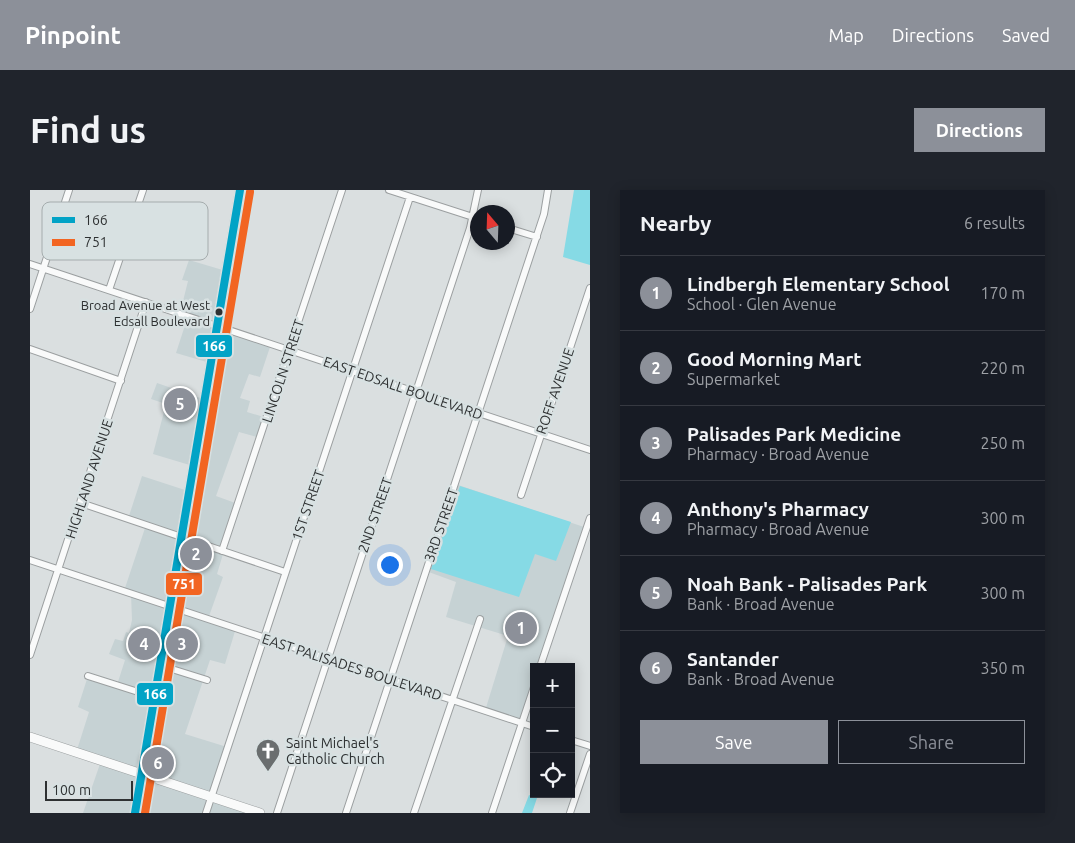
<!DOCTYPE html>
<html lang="en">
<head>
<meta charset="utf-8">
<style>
	:root { --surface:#171b24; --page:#20242c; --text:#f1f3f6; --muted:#9ea1a6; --line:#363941; --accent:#8c9099 }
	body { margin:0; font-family:Ubuntu,sans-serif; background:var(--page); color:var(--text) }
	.controls { position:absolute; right:15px; bottom:15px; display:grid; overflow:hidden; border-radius:0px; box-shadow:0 2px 12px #0003 }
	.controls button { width:45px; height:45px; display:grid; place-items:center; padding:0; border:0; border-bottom:1px solid var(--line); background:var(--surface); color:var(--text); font:25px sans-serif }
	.compass { position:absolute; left:440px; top:15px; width:45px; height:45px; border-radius:50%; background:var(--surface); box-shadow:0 2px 12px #0003; rotate:341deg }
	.scale { position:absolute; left:15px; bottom:12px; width:88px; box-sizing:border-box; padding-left:5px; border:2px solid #2e3132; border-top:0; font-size:14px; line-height:18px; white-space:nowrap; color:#2e3132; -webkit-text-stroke:4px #d8e1e2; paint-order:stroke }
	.you { position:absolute; left:359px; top:374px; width:18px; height:18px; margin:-12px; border:4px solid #fff; border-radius:50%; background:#1a73e8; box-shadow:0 0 0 8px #1a73e833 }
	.badge { display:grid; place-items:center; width:32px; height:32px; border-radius:50%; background:var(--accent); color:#fff; font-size:16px; font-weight:700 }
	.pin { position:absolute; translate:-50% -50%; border:2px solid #fff; box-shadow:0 1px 5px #0006 }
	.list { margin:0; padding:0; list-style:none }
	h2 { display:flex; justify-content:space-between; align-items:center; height:65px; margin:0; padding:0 20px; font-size:21px }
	h2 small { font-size:16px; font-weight:400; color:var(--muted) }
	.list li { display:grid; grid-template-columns:32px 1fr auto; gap:15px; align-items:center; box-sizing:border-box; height:75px; padding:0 20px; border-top:1px solid var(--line) }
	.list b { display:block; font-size:19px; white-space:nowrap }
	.list p { margin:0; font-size:16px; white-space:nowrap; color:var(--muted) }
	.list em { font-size:16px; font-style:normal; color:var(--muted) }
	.actions { display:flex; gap:10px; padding:15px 20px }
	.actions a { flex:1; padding:11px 0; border:1px solid var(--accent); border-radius:0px; text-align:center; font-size:18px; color:var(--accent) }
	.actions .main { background:var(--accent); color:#fff }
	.icon { flex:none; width:28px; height:28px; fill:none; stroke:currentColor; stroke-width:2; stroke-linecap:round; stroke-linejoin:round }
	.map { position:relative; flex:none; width:560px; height:623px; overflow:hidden; border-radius:0px }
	header { display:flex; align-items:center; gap:30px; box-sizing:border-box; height:70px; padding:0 25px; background:var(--accent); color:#fff }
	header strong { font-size:24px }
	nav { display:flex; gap:28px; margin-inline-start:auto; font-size:18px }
	.intro { display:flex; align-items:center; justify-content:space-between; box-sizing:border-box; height:120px; padding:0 30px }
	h1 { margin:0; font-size:35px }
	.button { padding:12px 22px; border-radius:0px; background:var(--accent); color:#fff; font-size:18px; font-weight:700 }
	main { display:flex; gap:30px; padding:0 30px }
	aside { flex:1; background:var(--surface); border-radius:0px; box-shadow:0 2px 12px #0003 }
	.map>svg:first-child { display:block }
	.built { fill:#c6d2d4 }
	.green { fill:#86dae5 }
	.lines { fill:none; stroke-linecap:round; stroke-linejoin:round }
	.street-casing { stroke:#9b9fa0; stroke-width:8 }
	.secondary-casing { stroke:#9b9fa0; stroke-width:10 }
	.street { stroke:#f9fafa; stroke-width:6 }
	.secondary { stroke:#f9fafa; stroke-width:9 }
	.bus-1-casing { stroke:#d8e1e2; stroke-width:11 }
	.bus-2-casing { stroke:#d8e1e2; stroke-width:11 }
	.bus-1 { stroke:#02a3c6; stroke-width:8 }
	.bus-2 { stroke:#f26522; stroke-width:8 }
	.bus-dot { fill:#2e3132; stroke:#d8e1e2; stroke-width:2 }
	.labels { text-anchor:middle; stroke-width:5; stroke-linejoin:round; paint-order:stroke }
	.bus-label { font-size:13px; fill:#2e3132; stroke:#d8e1e2; text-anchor:end }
	.street-label { font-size:14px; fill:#2e3132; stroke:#d8e1e2 }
	.poi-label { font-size:14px; fill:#2e3132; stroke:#d8e1e2; text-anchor:start }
	.key { fill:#d8e1e2; stroke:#a5acad; stroke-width:1 }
	.key-label { font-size:14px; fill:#2e3132 }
	.line-badge { stroke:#d8e1e2; stroke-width:2 }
	.badge-label { font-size:14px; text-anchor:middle; font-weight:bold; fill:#fff }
</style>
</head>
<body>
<header>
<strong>Pinpoint</strong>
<nav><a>Map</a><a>Directions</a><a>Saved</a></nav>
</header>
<div class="intro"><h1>Find us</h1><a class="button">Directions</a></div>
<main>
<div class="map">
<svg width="560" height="623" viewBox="0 0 560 623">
	<rect width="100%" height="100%" fill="#dadfe0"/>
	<path class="built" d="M159 70 196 81 186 135 241 154 230 187 219 184 210 208 220 211 217 222 237 228 230 248 209 242 186 306 208 314 187 384 193 387 178 429 206 438 195 474 180 470 155 544 197 557 181 607 230 623H53L71 571 46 563 59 522 48 517 58 486 87 495 95 470 79 464 85 449 93 451 96 442 99 443 102 430 101 404 94 401 116 335 98 329 112 286 158 301 163 276 123 264 136 214 121 209 127 193 173 209 180 173 146 163 158 126 150 123 158 91 152 90Z
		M425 294 557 338 510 477H504V497L492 533 455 521 478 446 416 427 426 392 396 381Z"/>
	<path class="green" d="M544 0H560V75L533 67Z
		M430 296 541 332 526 371 505 364 489 407 401 379Z
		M499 605 507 608 502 623H492Z"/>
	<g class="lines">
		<defs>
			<path id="street" d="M359 0 446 28
				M478 38 507 47
				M0 74 560 260
				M79 100 113 0
				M0 119 39 0
				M0 159 91 191
				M491 305 560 98
				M51 313 255 382
				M192 361 312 0
				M0 370 504 537
				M0 465 116 112
				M129 475 177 490
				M510 477 560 328
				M58 486 124 507
				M541 550 560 556
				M176 623 380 7
				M247 623 440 38 448 0
				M316 623 514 24 518 0
				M384 623 450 429
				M462 623 504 497
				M540 623 560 564"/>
			<path id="secondary" d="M0 547 230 623
				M105 623 210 0"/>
		</defs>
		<use href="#street" class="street-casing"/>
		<use href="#secondary" class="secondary-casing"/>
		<use href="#street" class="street"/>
		<use href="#secondary" class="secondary"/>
		<defs>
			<path id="bus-1" d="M105 623 210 0"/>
			<path id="bus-2" d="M115 623 220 2"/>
		</defs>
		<use href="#bus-1" class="bus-1-casing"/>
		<use href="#bus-2" class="bus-2-casing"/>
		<use href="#bus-1" class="bus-1"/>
		<use href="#bus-2" class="bus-2"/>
	</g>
	<defs>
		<symbol id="church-pin" viewBox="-11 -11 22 30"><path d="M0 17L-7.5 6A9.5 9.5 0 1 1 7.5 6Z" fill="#6a6e6f" stroke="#d8e1e2"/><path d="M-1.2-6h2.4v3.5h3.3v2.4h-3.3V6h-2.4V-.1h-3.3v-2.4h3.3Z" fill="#fff"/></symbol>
	</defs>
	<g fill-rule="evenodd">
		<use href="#church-pin" x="224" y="547" width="28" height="38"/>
	</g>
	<circle class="bus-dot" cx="189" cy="122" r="4.5"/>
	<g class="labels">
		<g class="bus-label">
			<text x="180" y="120">Broad Avenue at West<tspan x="180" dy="16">Edsall Boulevard</tspan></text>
		</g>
		<g class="street-label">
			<text transform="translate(253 181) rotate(-72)" y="5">LINCOLN STREET</text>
			<text transform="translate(373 198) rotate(19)" y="5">EAST EDSALL BOULEVARD</text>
			<text transform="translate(525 201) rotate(-71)" y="5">ROFF AVENUE</text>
			<text transform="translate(59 289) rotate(-72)" y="5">HIGHLAND AVENUE</text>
			<text transform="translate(278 315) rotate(-71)" y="5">1ST STREET</text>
			<text transform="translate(345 325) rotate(-71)" y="5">2ND STREET</text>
			<text transform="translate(411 335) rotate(-71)" y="5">3RD STREET</text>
			<text transform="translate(322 477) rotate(18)" y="5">EAST PALISADES BOULEVARD</text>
		</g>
		<g class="poi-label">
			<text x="256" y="558">Saint Michael's<tspan x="256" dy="16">Catholic Church</tspan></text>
		</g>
	</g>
	<rect x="12" y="12" width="166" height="58" rx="8" class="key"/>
	<rect x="22" y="27" width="23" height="6" fill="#02a3c6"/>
	<rect x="22" y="49" width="23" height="7" fill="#f26522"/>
	<g class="key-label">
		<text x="54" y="35">166</text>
		<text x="54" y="57">751</text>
	</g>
	<g class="line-badge">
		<rect x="165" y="144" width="38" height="24" rx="5" fill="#02a3c6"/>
		<rect x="135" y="382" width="38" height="24" rx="5" fill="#f26522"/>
		<rect x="106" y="492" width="38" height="24" rx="5" fill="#02a3c6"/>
	</g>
	<g class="badge-label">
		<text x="184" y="161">166</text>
		<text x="154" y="399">751</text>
		<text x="125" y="509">166</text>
	</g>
</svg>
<div class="controls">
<button>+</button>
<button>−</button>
<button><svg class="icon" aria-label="locate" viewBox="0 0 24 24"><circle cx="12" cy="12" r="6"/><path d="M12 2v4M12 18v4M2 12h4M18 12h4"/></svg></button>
</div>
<svg class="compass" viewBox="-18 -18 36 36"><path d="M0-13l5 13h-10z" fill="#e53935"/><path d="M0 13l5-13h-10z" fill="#9ea1a6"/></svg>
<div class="scale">100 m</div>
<div class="you"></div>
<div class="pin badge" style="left:491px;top:438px">1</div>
<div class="pin badge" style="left:166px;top:364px">2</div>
<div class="pin badge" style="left:152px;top:454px">3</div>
<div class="pin badge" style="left:114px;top:454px">4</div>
<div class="pin badge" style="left:150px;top:214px">5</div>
<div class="pin badge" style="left:128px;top:573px">6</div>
</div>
<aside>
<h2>Nearby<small>6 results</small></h2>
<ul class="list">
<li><span class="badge">1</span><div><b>Lindbergh Elementary School</b><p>School · Glen Avenue</p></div><em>170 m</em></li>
<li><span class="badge">2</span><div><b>Good Morning Mart</b><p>Supermarket</p></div><em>220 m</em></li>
<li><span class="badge">3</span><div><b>Palisades Park Medicine</b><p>Pharmacy · Broad Avenue</p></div><em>250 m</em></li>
<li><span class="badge">4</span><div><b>Anthony's Pharmacy</b><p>Pharmacy · Broad Avenue</p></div><em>300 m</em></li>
<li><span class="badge">5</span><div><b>Noah Bank - Palisades Park</b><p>Bank · Broad Avenue</p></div><em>300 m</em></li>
<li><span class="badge">6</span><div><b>Santander</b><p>Bank · Broad Avenue</p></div><em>350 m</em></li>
</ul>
<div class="actions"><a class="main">Save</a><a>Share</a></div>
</aside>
</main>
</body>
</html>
